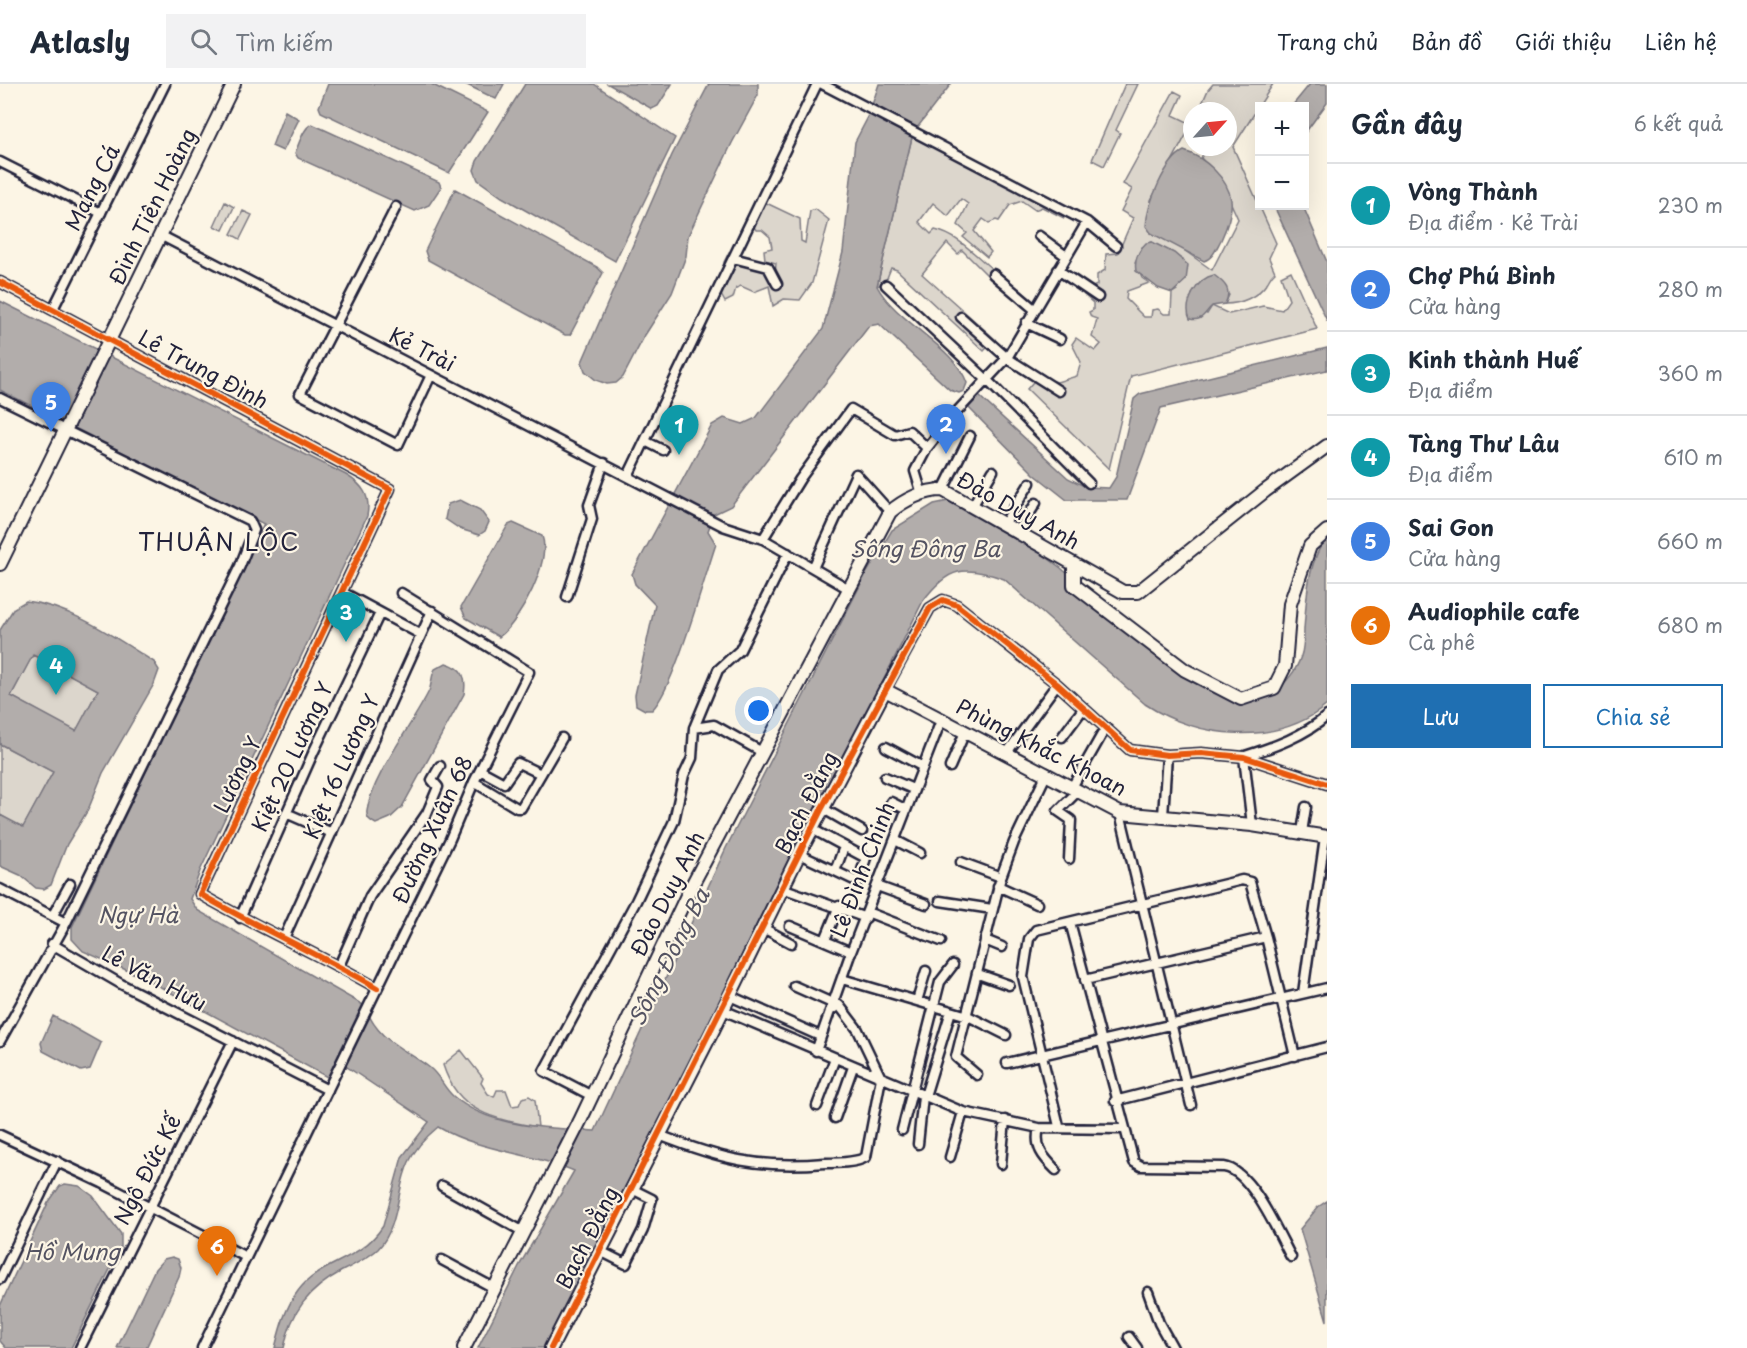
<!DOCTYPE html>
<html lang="vi">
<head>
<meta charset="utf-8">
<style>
	:root { --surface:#fff; --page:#f2f2f3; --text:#1f2937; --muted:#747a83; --line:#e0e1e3; --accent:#1f6fb2 }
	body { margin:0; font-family:"Playpen Sans",sans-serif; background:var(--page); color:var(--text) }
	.controls { position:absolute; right:18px; top:18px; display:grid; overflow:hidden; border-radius:0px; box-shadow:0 6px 24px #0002 }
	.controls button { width:54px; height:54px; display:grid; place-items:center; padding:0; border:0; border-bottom:2px solid var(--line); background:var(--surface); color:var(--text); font:30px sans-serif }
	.compass { position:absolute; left:1183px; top:18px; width:54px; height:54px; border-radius:50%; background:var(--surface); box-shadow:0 6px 24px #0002; rotate:63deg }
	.you { position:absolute; left:759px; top:627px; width:21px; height:21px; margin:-15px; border:4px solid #fff; border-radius:50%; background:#1a73e8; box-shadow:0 0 0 9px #1a73e833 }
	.badge { display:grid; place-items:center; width:39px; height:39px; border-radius:50%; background:var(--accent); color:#fff; font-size:20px; font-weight:700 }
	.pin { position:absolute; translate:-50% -50px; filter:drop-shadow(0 2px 3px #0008) }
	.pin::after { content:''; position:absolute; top:32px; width:21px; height:18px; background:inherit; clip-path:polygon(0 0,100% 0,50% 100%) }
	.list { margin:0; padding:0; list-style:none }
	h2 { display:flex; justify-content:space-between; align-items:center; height:78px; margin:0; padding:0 24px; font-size:26px }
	h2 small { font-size:20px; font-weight:400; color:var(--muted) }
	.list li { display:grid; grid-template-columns:39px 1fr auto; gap:18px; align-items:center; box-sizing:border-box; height:84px; padding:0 24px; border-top:2px solid var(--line) }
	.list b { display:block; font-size:22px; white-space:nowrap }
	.list p { margin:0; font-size:20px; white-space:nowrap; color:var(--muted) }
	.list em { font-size:20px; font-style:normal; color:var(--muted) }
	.actions { display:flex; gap:12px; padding:18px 24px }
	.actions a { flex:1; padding:14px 0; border:2px solid var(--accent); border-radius:0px; text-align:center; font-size:21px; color:var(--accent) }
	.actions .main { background:var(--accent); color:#fff }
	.icon { flex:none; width:33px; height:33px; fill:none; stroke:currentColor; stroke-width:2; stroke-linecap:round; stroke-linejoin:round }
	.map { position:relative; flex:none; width:1327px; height:1264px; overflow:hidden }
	header { display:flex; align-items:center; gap:36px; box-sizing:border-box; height:84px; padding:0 30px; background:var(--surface); border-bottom:2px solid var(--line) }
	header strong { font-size:28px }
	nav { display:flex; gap:33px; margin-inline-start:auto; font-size:21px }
	.search { width:420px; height:54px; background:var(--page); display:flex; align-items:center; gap:15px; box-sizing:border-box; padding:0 21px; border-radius:0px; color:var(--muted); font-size:22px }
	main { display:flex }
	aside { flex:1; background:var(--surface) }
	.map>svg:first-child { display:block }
	.green { fill:#dcd6cc; stroke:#7f7c84; stroke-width:1.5; fill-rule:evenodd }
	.water { fill:#b2adab; stroke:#78757e; stroke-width:1.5; fill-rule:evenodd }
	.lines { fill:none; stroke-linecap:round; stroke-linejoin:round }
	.street-casing { stroke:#22223b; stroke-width:13 }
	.secondary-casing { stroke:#22223b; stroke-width:16 }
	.street { stroke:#fcf5e5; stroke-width:8 }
	.secondary { stroke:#fcf5e5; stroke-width:12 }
	.cycleway-casing { stroke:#fcf5e5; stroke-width:10 }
	.cycleway { stroke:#e8590c; stroke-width:6 }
	.labels { text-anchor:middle; stroke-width:4.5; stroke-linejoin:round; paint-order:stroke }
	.street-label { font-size:21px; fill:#22223b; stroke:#fcf5e5 }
	.water-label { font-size:22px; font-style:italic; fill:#545362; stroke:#fcf5e5 }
	.quarter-label { font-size:24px; letter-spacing:1.5px; fill:#22223b; stroke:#fcf5e5 }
</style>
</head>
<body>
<header>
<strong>Atlasly</strong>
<div class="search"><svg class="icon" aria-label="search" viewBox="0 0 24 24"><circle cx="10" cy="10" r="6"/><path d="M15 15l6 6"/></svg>Tìm kiếm</div>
<nav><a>Trang chủ</a><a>Bản đồ</a><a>Giới thiệu</a><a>Liên hệ</a></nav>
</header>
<main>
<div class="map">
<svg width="1327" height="1264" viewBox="0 0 1327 1264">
	<rect width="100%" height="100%" fill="#fcf5e5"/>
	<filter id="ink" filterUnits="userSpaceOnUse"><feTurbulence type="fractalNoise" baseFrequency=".0167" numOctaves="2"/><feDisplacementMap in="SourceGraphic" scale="12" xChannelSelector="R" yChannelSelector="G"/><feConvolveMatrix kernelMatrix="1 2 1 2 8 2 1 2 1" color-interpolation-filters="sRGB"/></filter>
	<g filter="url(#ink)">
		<path class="green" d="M1125 0H1138L1116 46 1120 49 1104 82 1092 76Z
			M1213 0H1273L1233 63 1276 159 1269 174 1275 188C1270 192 1270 195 1267 199 1258 213 1240 220 1225 220L1229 211 1203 197 1192 210 1189 223 1207 230 1212 222 1229 230 1263 222 1282 226 1289 216 1281 192 1291 187 1317 245 1131 292 1109 385 1027 305 1038 292 1057 298 1077 292 1081 278 1072 260 1076 254 1095 267 1101 260 1092 253 1097 235 1091 233 1089 228 1093 226V219L1084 211 1090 204 1097 201V191L1105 186 1106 170 1118 169 1133 134 1121 127 1132 105 1123 100 1174 7 1182 11 1173 31 1192 40 1151 116V149L1174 159 1212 186 1238 135 1220 95 1201 74 1207 63H1228V27H1204L1200 24 1208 6ZM1152 158 1183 176 1177 206 1172 209 1171 230H1164L1158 225 1152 226 1151 233H1144L1126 215 1127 207 1149 199 1142 194 1135 178 1142 163Z
			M913 49 1067 129 1064 134 1042 123 1035 126 1022 117 1010 121 999 137 996 136 989 139 983 135 974 147 991 168 987 173 963 153 967 149 958 141 968 120 961 115 948 132 933 119 919 138 931 150 935 146C958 151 975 171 992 185L988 192 962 166 958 170 947 159 922 190 995 255 984 267 897 186 891 184 885 199 877 202Z
			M760 116 800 135 801 157 805 159 810 127 815 125 829 136 812 199 800 216 784 215 773 222 769 202 754 208 741 202 736 204 733 214 725 218 720 209 726 188 724 178 729 168 763 186 771 195 775 192 776 179 765 176 764 166 772 164 770 153 762 146H756L748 134Z
			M225 118 234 123 223 146 214 142Z
			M243 127 252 131 240 155 231 150Z
			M33 570 98 606 76 648 11 612Z
			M0 660 53 688 23 744 0 731Z
			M461 966 483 994 481 999 488 1010 494 1013 497 1006H506L512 1022 519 1021 522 1014 529 1012 535 1016 538 1043C494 1035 458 1029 443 981Z"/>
		<path class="water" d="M328 0H431L488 28 449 89 321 28 319 23Z
			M465 0H504L496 15Z
			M525 0H594L675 54 615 177 502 113 478 96 474 86 477 77Z
			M608 0H672L658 22 652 25Z
			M709 0H758V11L732 59 688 152 686 172 672 209 645 251 623 293 616 299 607 300 596 296 585 287 582 278 672 71Z
			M879 0H951L913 49 877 202C896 238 955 263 967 299L964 307 959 309 950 306 879 240 869 242 731 422 714 430 708 447 716 460C704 495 674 605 652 626H645L636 621 635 611 655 521 635 500 632 490 712 341 724 334 743 340 756 334 823 245 843 168 855 58 868 33Z
			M1310 0H1327V19L1305 49 1304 22H1292Z
			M285 27 299 35 283 67 272 62Z
			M312 40 439 98 441 103 429 121 415 127 298 74 295 69C299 60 303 44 312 40Z
			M1184 67C1204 73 1228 94 1231 116 1233 129 1226 145 1221 156 1216 165 1213 174 1204 177L1151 149 1146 142C1147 121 1165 76 1184 67Z
			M455 105 597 183 603 189 570 251H565L428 176 425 167Z
			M1274 122H1303L1327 178V237Z
			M1152 158 1174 169 1188 181 1186 196 1172 209 1158 204 1136 187C1134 176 1138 167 1146 159Z
			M1214 191C1226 200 1232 206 1225 220L1212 222C1204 229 1203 238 1190 235 1183 220 1197 194 1214 191Z
			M0 217 346 391C363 401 371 412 367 432L200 787 190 815 197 826 365 922C377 957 404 964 430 984 440 992 444 1004 453 1012 491 1045 548 1043 595 1047L726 764 866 490 892 446 934 420 948 417 965 423 1038 467 1061 484 1121 538 1222 609H1274C1286 598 1296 588 1301 572 1304 564 1304 553 1304 545 1307 511 1307 480 1327 452V621C1276 663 1198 655 1145 620L1004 495C965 481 948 483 923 517L746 871 545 1264H478L519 1182 574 1087C529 1068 481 1068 438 1043 427 1052 415 1065 409 1078 396 1105 400 1142 378 1165 368 1174 354 1181 342 1187 309 1205 291 1227 284 1264H275C280 1244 285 1224 298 1207 320 1177 360 1178 383 1142L402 1073 429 1038 347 983 334 987 329 994 142 893 83 867 72 855V843L264 440 0 306Z
			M1327 264V286L1161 324 1127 416H1067L1034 390 968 323 979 312 1068 394 1086 403 1109 404 1116 393 1134 315 1140 310Z
			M460 416 480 426 489 438 485 447 479 451 460 445 445 435 448 420Z
			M513 439 542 452C552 476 520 538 499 553L466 534 461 523 508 441Z
			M26 517C73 523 114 553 154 578L159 586 154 600 103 689 88 726 67 760 51 801 44 805 36 804 20 791 0 782V731L23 743 53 688 0 660V546L14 524ZM33 571 98 606 76 647 11 612Z
			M446 579C463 584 467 593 464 610L402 723 390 734 376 740C370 737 366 734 367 727 372 692 413 640 429 607 432 600 431 592 435 585Z
			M53 932 101 959 90 985 81 987 43 967 41 959Z
			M65 1100 79 1102 93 1112 121 1150V1163L71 1264H6L0 1257V1222L48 1119 60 1102Z
			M1327 1117V1237L1300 1145 1318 1123Z
			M172 1173 178 1175 181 1184 179 1193 146 1264H117L155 1185 164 1175Z"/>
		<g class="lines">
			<defs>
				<path id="street" d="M822 0 1087 138 1116 162
					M0 78 101 129
					M396 123 300 310 398 361 431 291
					M160 151 723 442 763 455 849 505
					M1039 152 1066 172
					M733 174 768 183 777 200
					M1058 186 1098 213
					M993 190 1034 225
					M0 198 390 405 200 810C258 844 319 870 377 904
					M886 201 988 297 1089 399
					M53 225 165 0
					M961 233 1007 274 1059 307
					M1026 239 1060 255
					M0 314 250 437 254 446 240 482 66 839 0 957
					M645 357 663 366
					M628 392 817 0
					M943 406 970 352
					M922 410 915 387 927 364 950 335 1007 274 1087 138
					M973 421 993 387
					M1004 440 1030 399
					M1018 448 1036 419
					M763 455 800 395 851 325 895 351 909 347 927 364
					M813 484 856 390 890 428
					M342 508 420 550
					M567 513 592 435 589 421 604 379
					M885 606 930 524 943 516 957 521 1057 600 1130 666 1167 671 1201 669 1244 673 1327 700
					M694 644 714 641 762 668
					M1062 653 1083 625
					M886 663 923 683
					M1006 670 1057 600
					M1245 672C1274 663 1304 652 1327 632
					M1244 673 1252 741
					M950 683 965 648
					M480 686 504 699 518 679 541 690
					M885 693 913 705
					M474 698 517 724H521L562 654
					M1071 705 1105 645
					M891 718 905 725
					M822 724 862 747
					M286 729 332 749
					M1120 729 1191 1021
					M1163 732 1167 671
					M1302 748 1306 723
					M895 756 920 769
					M799 770 858 798 866 774 812 745
					M1069 775 1071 736 1058 727 1077 708
					M961 778 1001 793
					M835 787 844 763
					M877 802 926 820
					M998 802 1037 820
					M782 804 866 834
					M0 805 66 839
					M940 817 992 825
					M867 828 941 857
					M53 831 70 800
					M240 834 314 667 380 529
					M1070 838 1134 1078 1141 1082 1224 1083C1251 1086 1279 1151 1291 1173
					M790 842 851 868
					M763 844 791 859
					M284 854 432 527
					M825 856 839 822
					M985 856 1002 863
					M52 860 121 900 328 1006
					M339 882 370 812 427 729 438 703 432 696 440 682
					M978 890 1009 901
					M842 895 968 932 1006 951
					M1085 896 1266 853
					M794 902 832 919
					M1303 909 1325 753
					M730 912 820 952
					M917 917 926 887
					M723 926 963 1028 1039 1044 1123 1045
					M816 967 851 868 942 634
					M1007 979 1327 904
					M977 991 956 973 1001 793 1014 758 1047 689
					M592 1012 544 987 636 817 674 737 684 691 692 674 694 644 718 586 740 566 788 469
					M925 1012 951 927
					M1115 1017 1327 963
					M817 1022 835 974
					M835 1034 853 983
					M1059 1042 1023 893 1029 855 1036 846 1242 796 1250 798 1266 853 1295 972
					M1039 1044C1034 1063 1043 1073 1056 1086
					M902 1046 940 898 953 881
					M0 1051 102 1099 246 1173
					M659 1051C720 1075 759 1085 825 1079 837 1079 856 1079 866 1073L881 994 858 946 839 921 830 927
					M918 1060 923 1012
					M950 1073 963 1028
					M1001 1080 1005 1036
					M442 1102 522 1147
					M600 1167 626 1180 643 1146 652 1115 632 1105
					M442 1176 494 1204
					M0 1195 57 1077
					M1148 1208 1159 1239 1173 1264
					M1129 1253 1137 1264
					M80 1264 233 957
					M202 1264 450 755 474 698 529 588 401 509"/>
				<path id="secondary" d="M0 480 234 0
					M1074 480V501L1185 586 1241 615 1274 604 1285 582 1290 520 1310 462 1327 447
					M464 1264 580 1037 690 805 890 428C904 416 924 406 943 406L1123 508H1138L1265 407 1327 362
					M551 1264 713 946 799 770 885 606 1120 729 1252 741 1327 753"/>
			</defs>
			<use href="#street" class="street-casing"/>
			<use href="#secondary" class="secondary-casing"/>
			<use href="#street" class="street"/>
			<use href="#secondary" class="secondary"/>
			<defs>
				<path id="cycleway" d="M0 198 390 405 200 810C258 844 319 870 377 904
					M551 1264 822 724 930 524 943 516 957 521 1057 600 1130 666 1167 671 1201 669 1244 673 1327 700"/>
			</defs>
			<use href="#cycleway" class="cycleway-casing"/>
			<use href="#cycleway" class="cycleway"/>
		</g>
	</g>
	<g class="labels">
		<g class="street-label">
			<text transform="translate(93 104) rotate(-63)" y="7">Mang Cá</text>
			<text transform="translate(153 123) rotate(-64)" y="7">Đinh Tiên Hoàng</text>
			<text transform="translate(422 266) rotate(27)" y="7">Kẻ Trài</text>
			<text transform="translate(203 286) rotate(28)" y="7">Lê Trung Đình</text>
			<text transform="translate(1018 427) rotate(29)" y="7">Đào Duy Anh</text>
			<text transform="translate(1041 664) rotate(27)" y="7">Phùng Khắc Khoan</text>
			<text transform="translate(293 673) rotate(-65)" y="7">Kiệt 20 Lương Y</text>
			<text transform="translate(342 683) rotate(-66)" y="7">Kiệt 16 Lương Y</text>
			<text transform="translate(238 691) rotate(-64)" y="7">Lương Y</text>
			<text transform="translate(807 719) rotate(-63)" y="7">Bạch Đằng</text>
			<text transform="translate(433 746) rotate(-65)" y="7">Đường Xuân 68</text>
			<text transform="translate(863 786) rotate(-69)" y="7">Lê Đình Chinh</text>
			<text transform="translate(668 810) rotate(-63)" y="7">Đào Duy Anh</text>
			<text transform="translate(154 895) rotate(28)" y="7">Lê Văn Hưu</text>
			<text transform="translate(148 1086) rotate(-63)" y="7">Ngô Đức Kế</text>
			<text transform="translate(588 1154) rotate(-63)" y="7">Bạch Đằng</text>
		</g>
		<g class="water-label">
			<text x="925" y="473">Sông Đông Ba</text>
			<text x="138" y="839">Ngự Hà</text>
			<text transform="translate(669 873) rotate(-63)" y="8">Sông Đông Ba</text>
			<text x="72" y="1176">Hồ Mung</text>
		</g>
		<g class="quarter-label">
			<text x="219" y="467">THUẬN LỘC</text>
		</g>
	</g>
</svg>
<div class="controls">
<button>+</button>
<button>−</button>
</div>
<svg class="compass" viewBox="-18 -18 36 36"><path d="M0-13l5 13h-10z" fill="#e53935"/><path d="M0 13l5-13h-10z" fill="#747a83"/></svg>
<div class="you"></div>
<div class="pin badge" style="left:679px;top:371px;background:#0f9aa8">1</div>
<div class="pin badge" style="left:946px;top:370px;background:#3f7fe0">2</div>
<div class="pin badge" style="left:346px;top:558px;background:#0f9aa8">3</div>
<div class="pin badge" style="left:56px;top:611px;background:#0f9aa8">4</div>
<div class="pin badge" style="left:51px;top:348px;background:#3f7fe0">5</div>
<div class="pin badge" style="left:217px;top:1192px;background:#e8710a">6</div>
</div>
<aside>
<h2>Gần đây<small>6 kết quả</small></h2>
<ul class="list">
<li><span class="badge" style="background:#0f9aa8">1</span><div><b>Vòng Thành</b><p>Địa điểm · Kẻ Trài</p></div><em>230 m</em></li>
<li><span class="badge" style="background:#3f7fe0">2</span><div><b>Chợ Phú Bình</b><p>Cửa hàng</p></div><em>280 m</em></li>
<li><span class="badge" style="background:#0f9aa8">3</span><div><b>Kinh thành Huế</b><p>Địa điểm</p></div><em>360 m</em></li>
<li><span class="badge" style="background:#0f9aa8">4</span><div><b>Tàng Thư Lâu</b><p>Địa điểm</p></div><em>610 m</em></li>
<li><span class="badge" style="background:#3f7fe0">5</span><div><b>Sai Gon</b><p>Cửa hàng</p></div><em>660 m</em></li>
<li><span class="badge" style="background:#e8710a">6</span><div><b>Audiophile cafe</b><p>Cà phê</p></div><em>680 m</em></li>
</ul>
<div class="actions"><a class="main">Lưu</a><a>Chia sẻ</a></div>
</aside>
</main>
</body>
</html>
